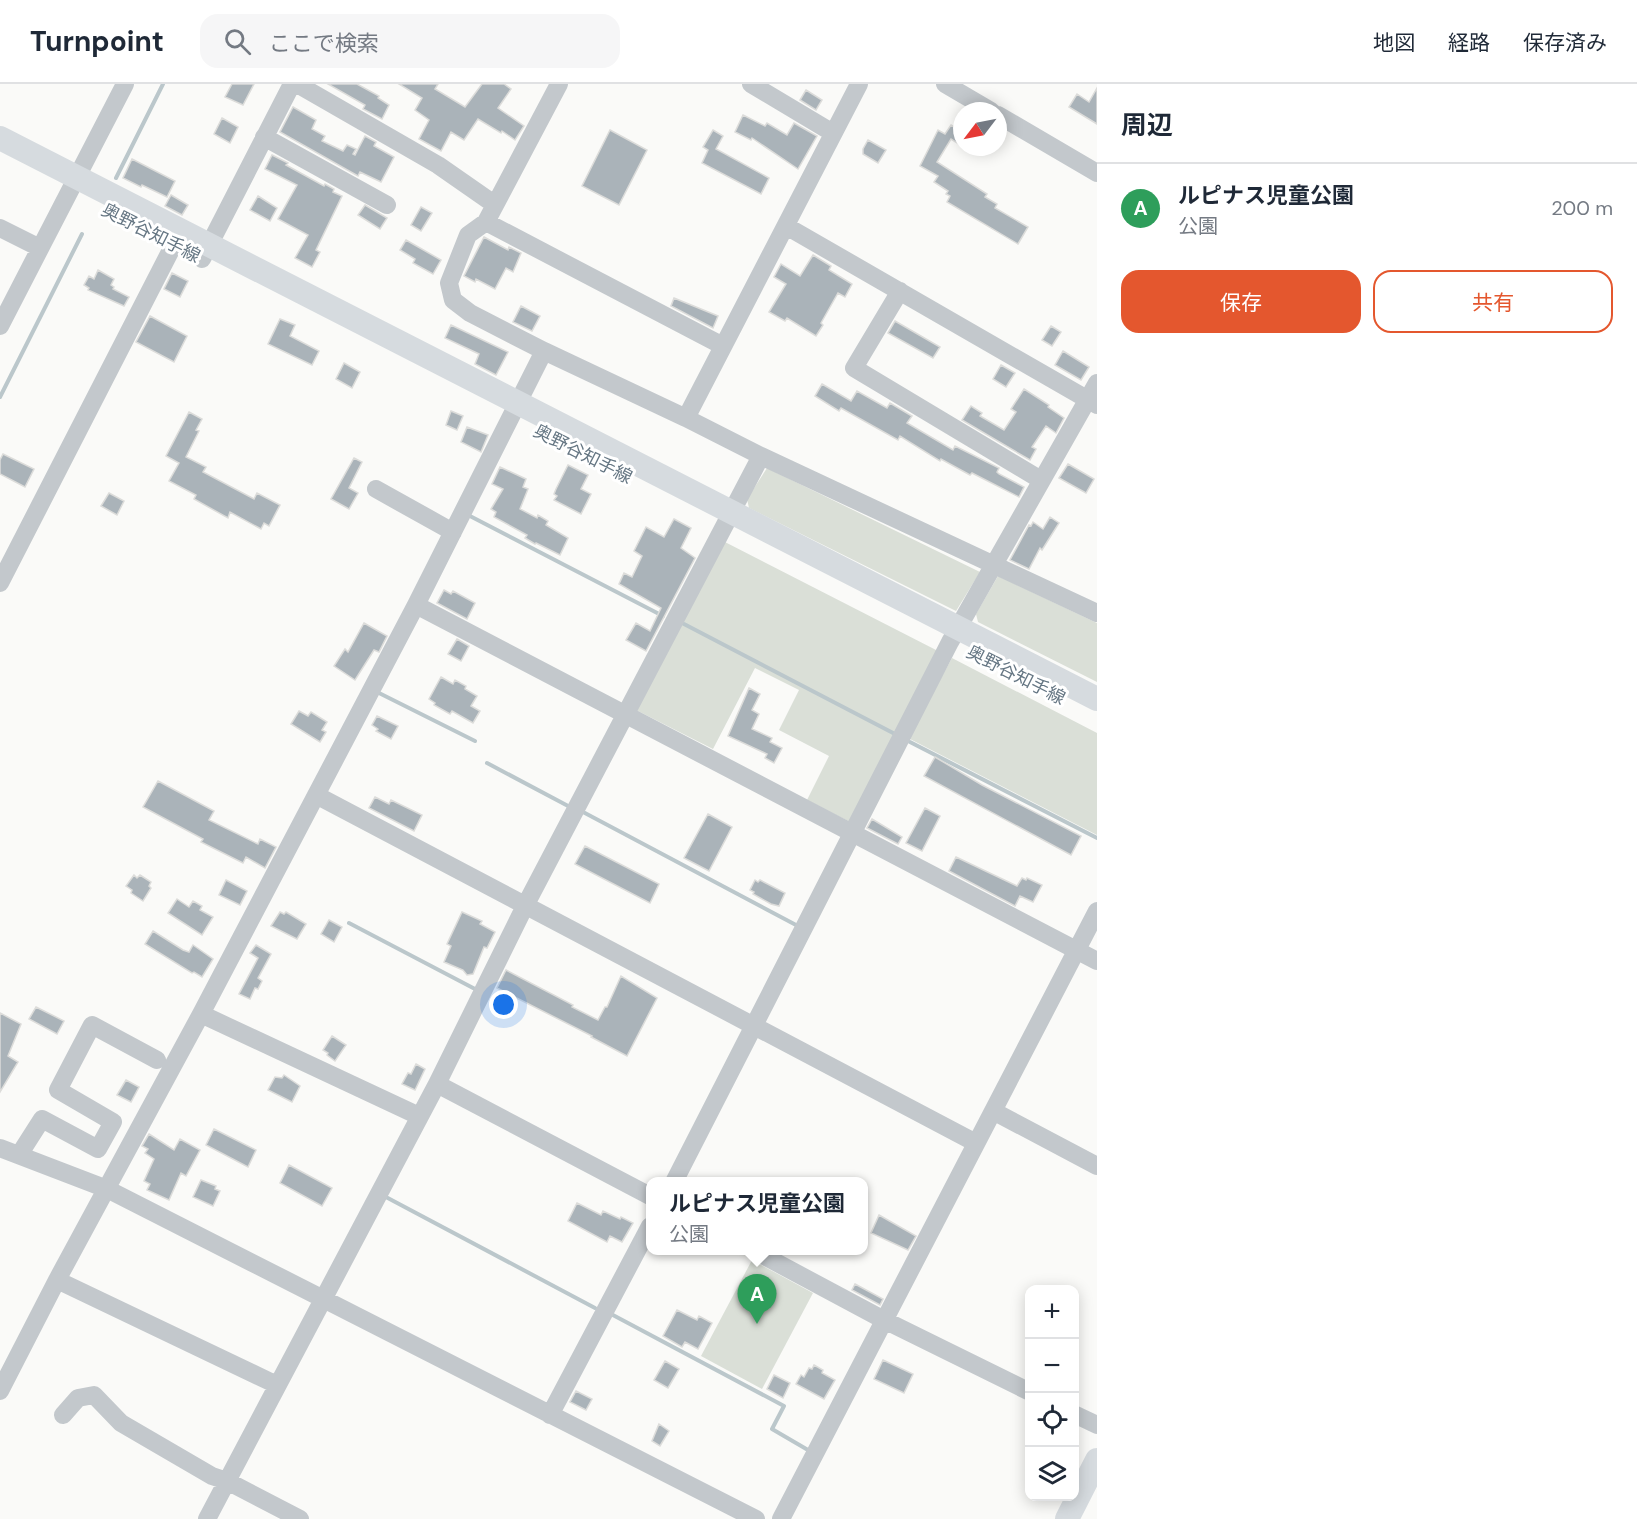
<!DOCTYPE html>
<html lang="ja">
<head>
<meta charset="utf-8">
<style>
	:root { --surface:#fff; --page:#f6f6f7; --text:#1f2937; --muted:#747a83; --line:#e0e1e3; --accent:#e4572e }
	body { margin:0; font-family:"DM Sans","Noto Sans JP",sans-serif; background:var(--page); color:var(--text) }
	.controls { position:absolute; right:18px; bottom:18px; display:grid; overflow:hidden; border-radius:12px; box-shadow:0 3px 15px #0003 }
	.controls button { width:54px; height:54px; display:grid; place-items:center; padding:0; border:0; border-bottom:2px solid var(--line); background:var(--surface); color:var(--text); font:30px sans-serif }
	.compass { position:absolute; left:953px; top:18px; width:54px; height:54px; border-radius:50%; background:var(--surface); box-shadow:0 3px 15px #0003; rotate:238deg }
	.you { position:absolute; left:504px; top:921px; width:21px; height:21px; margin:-15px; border:4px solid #fff; border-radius:50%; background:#1a73e8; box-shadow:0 0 0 9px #1a73e833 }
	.badge { display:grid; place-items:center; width:39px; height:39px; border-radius:50%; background:var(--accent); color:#fff; font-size:20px; font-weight:700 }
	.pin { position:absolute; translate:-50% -50px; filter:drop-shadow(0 2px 3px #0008) }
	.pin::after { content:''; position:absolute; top:32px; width:21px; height:18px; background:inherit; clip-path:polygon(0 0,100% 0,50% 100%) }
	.popup { position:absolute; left:646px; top:1093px; width:222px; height:78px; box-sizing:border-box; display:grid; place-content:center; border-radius:12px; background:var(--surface); filter:drop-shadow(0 2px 4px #0005); font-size:20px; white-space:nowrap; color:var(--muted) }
	.popup b { font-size:22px; color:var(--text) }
	.popup::after { content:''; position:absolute; left:50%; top:100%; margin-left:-12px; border:12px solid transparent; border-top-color:var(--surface) }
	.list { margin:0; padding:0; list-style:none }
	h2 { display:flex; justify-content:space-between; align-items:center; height:78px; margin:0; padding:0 24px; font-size:26px }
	h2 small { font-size:20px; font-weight:400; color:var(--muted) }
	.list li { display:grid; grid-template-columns:39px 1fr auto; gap:18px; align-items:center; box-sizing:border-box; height:90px; padding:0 24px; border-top:2px solid var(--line) }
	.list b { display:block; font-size:22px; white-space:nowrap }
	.list p { margin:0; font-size:20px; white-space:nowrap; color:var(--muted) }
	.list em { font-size:20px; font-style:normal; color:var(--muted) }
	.actions { display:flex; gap:12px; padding:18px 24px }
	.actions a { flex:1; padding:14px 0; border:2px solid var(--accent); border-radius:18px; text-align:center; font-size:21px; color:var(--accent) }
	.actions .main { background:var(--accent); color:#fff }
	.icon { flex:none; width:33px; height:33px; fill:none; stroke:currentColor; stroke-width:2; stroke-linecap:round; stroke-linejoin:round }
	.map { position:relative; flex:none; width:1097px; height:1435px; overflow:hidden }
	header { display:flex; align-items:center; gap:36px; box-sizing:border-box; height:84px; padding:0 30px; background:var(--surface); border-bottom:2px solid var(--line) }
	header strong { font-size:28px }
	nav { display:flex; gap:33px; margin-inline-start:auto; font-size:21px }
	.search { width:420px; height:54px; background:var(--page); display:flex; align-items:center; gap:15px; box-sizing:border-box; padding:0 21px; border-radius:18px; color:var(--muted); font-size:22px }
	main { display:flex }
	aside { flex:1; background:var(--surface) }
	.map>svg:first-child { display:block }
	.green { fill:#dadfd7 }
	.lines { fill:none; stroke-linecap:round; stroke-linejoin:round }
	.stream { stroke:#bbc7cb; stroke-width:4 }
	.building { fill:#aab3b9; stroke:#dcdcda; stroke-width:1.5 }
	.minor { stroke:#c3c8cc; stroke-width:18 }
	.major { stroke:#d6dbdf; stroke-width:24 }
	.labels { text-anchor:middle; stroke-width:6; stroke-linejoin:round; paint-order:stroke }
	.street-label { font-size:18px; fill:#657683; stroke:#fff }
</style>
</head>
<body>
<header>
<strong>Turnpoint</strong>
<div class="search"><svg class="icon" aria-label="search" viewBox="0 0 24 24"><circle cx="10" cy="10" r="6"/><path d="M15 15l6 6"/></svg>ここで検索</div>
<nav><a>地図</a><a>経路</a><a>保存済み</a></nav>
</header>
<main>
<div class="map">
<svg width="1097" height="1435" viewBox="0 0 1097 1435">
	<rect width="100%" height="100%" fill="#fafaf8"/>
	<path class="green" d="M767 384 980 488 956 527 749 424 747 415Z
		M723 457 938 567 850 738 807 716 829 672 779 646 799 606 755 584 713 665 636 626Z
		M998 492 1097 539V598L978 538 976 530Z
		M952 574 1097 649V751L908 654Z
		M752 1176 813 1209 762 1305 701 1272Z"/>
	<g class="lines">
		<path class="stream" d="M116 94 163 0
			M0 313 82 150
			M468 431 663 532
			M684 540 895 650
			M377 608 475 657
			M910 658 1097 754
			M487 679 570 723
			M583 728 796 841
			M349 839 475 905
			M384 1112 595 1224
			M611 1230 784 1322 772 1345 808 1366"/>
	</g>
	<path class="building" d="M232 0H254L243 21 225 13Z
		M328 0H357L379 12 378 14 389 21 382 35 363 25 365 21Z
		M399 0H438L435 5 465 23 482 0H504L511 5 498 24 524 42 515 56 502 47 501 49 478 35 464 56 451 48 441 67 419 55 429 36 415 26 422 14Z
		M1097 4V40L1069 23 1077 10 1089 18Z
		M806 6 822 16 816 26 800 16Z
		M293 23 316 36 312 45 325 52 322 57 343 67 347 61 356 65 353 70 355 71 365 52 376 58 374 62 394 73 381 98 360 88 358 92 280 48Z
		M743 31 765 42 767 39 787 51 794 39 817 52 798 85 752 54 751 56 735 48Z
		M222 34 238 43 230 59 214 50Z
		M951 41 962 48V62L951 55 937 78 987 110 985 113 997 120 995 124 1028 143 1018 160 947 118 950 112 946 110 948 107 934 98 938 92 920 82 938 46 945 50Z
		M610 46 647 66 619 121 582 102Z
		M713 46 723 52 716 65 769 94 761 110 702 79 708 66 703 63Z
		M868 56 886 66 878 79 863 70V65Z
		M272 71 288 79 286 81 324 102 325 100 334 105 333 108 342 112 316 166 320 168 312 183 295 174 308 151 278 135 297 101 265 85Z
		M132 75 175 97 167 113 142 101 141 103 123 94Z
		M171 111 188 121 182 131 165 122Z
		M258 112 277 124 270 137 250 126Z
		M365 121 387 134 380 145 358 131Z
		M421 123 432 129 421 147 411 141Z
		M484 153 508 166 509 163 521 169 513 188 506 184 495 205 476 195 475 198 464 192Z
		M406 156 441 176 433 190 413 179 415 175 400 166Z
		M813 171 831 182 829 186 852 200 845 213 838 209 821 239 823 241 816 252 787 234 785 237 769 228 786 200 774 193 781 180 800 192Z
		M98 186 114 195 111 201 114 203 113 205 129 213 124 222 88 206 89 204 84 201 89 192 94 195Z
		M172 189 188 197 180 213 164 205Z
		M674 214 718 232 713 244 671 222Z
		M521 222 540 232 532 247 513 238Z
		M150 232 187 252 174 278 136 258Z
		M280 235 295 241 290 252 319 267 312 281 268 260Z
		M895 237 940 263 933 274 888 249Z
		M451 241 508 268 496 291 475 280 479 270 445 254Z
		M1051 242 1061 248 1052 262 1042 256Z
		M1063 267 1089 283 1081 296 1055 281Z
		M344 279 360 288 352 304 336 295Z
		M1001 281 1015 289 1006 303 993 295Z
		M822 300 851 317 857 307 887 324 890 319 912 332 907 339 953 366 955 362 999 384 997 388 999 390 1024 403 1019 413 972 389 970 391 941 375 940 377 900 352 898 356 841 324 839 327 815 312Z
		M1024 305 1049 321 1048 323 1064 334 1056 349 1046 342 1032 363 1036 365 1030 376 962 336 971 322 982 329 980 332 1004 346 1016 328 1011 325Z
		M451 327 463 332 457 346 446 341Z
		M189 328 202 335 196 346 199 347 186 373 206 383 203 388 254 415 257 409 280 421 269 442 264 439 261 445 230 428 228 434 194 415 196 411 169 397 179 379 166 372Z
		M467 343 488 351 481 368 461 358Z
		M3 370 34 385 25 403 0 390V376Z
		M354 374 362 378 349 404 358 409 349 425 331 415Z
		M1068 380 1094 395 1086 409 1059 394Z
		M568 381 588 391 581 405 591 410 581 430 554 416 557 412 554 410 556 405Z
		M500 383 526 395 523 403 528 405 520 425 537 434 538 431 548 437 546 441 568 454 560 471 536 459 535 460 525 454 527 451 494 433 496 428 491 425 503 405 492 400Z
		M109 409 124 417 117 431 101 422Z
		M1050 433 1059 439 1042 466 1040 464 1029 485 1010 476 1029 441 1031 442 1033 438 1043 445Z
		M674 435 691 444 681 464 695 474 646 567 626 556 636 539 650 547 661 524 619 500 624 489 632 493 642 472 634 467 646 443 664 453Z
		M444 506 451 510 453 507 475 519 467 535 437 519Z
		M364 539 387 552 379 568 374 566 355 596 334 582 345 565 348 568Z
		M457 555 469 562 461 577 448 570Z
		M441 593 453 600 455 596 466 602 465 605 477 612 471 622 480 627 473 639 452 627 450 630 434 621 435 619 429 615Z
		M749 604 760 610 752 626 759 630 752 645 772 654 770 658 782 664 774 679 765 674 767 670 728 652Z
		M299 627 308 632 311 628 327 638 322 646 326 648 320 658 291 640Z
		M377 632 398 642 391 655 376 647 378 645 372 641Z
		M935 673 982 701 1081 752 1071 771 924 692Z
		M158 697 214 727 209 736 258 760 260 755 276 763 265 784 246 773 243 779 201 758 203 755 143 723Z
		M375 713 389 720 391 716 422 731 414 747 369 724Z
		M925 724 940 732 922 767 906 759Z
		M708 730 732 743 709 787 684 774Z
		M872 735 902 753 898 760 867 744Z
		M585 762 659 800 650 819 575 780Z
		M956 773 1017 802 1022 794 1026 796 1027 794 1042 801 1033 818 1020 812 1015 822 949 787Z
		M134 791 137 794 140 791 151 798 149 802 151 804 143 817 131 809 132 806 126 802Z
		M226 796 247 807 240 821 219 811Z
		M755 796 758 798 760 796 785 809 779 822 771 820 753 810 754 808 750 806Z
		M177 815 189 823 193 817 202 822 200 826 213 833 202 851 168 829Z
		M280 828 284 830 286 828 306 840 297 855 271 842Z
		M462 828 482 837 480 840 495 848 487 864 484 863 473 890 467 891 463 886 444 878 451 862 447 860Z
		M329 836 342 843 334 858 321 850Z
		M153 847 183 866 189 868 193 861 213 875 202 893 194 888 192 889 145 860Z
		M256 861 271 870 258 894 262 897 258 905 255 904 250 915 239 910 258 874 250 869Z
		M506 886 573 921 572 923 598 936 605 923H607L621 892 657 914 627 972 591 953 592 952 497 904Z
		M36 923 64 937 57 950 29 935Z
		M0 929 21 940 8 972 18 978 0 1008Z
		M332 952 346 961 335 977 327 971 328 969 323 966Z
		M416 980 425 985 415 1006 402 1000 408 989 411 990Z
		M284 991 300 1002 292 1018 268 1006 275 993 282 994Z
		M126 996 139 1003 131 1018 117 1011Z
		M214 1045 256 1066 248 1083 206 1061Z
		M149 1050 174 1066 180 1055 200 1066 186 1092 181 1089 169 1116 147 1106 150 1100 144 1097 154 1075 145 1069 148 1065 142 1062Z
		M289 1081 332 1104 322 1122 280 1099Z
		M201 1096 216 1102 215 1105 220 1107 213 1122 193 1113Z
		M577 1119 601 1131 603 1127 620 1135 621 1133 633 1139 622 1158 610 1152 607 1158 568 1137Z
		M879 1131 916 1152 908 1166 871 1149Z
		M855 1200 883 1215 880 1221 852 1206Z
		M677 1226 697 1236 699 1232 712 1239 698 1265 685 1258 682 1263 663 1252Z
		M883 1276 913 1290 904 1309 874 1295Z
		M665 1277 679 1285 668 1304 654 1296Z
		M814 1281 823 1286 822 1289 835 1296 824 1315 796 1300 801 1291 804 1293 809 1284 812 1285Z
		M774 1291 790 1299 783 1314 767 1305Z
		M576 1307 592 1315 586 1326 570 1318Z
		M659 1340 669 1347 660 1362 652 1357Z"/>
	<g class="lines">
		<path class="minor" d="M297 0 438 81 494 120
			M559 0 486 138 468 151 449 199 453 216 470 229 544 267 686 334 761 372 1097 529
			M751 0 833 49
			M945 0 991 27
			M998 31 1097 89
			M264 53 387 121
			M486 138 723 262
			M786 142 1097 321
			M0 144 40 164
			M202 175 292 0
			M900 207 854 284 1041 396
			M0 242 125 0
			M686 334 859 0
			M376 405 453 448
			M0 499 174 160
			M416 521 1097 877
			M316 711 976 1059
			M201 930 419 1032
			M437 1000 650 1112
			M993 1027 1097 1082
			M0 1064 107 1105 756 1435
			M19 1071 42 1035 98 1065 113 1038 58 1006 92 941 157 976
			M674 1098 950 558 1097 299
			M753 1166 884 1236 1030 1308
			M57 1196 277 1301
			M0 1307 57 1196 201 930 416 521 544 267
			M1074 1330 1097 1341
			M63 1331 78 1314 94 1311 121 1339 212 1392 227 1397 300 1435
			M550 1331 650 1142
			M207 1435 437 1000 525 822 761 372
			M781 1435 1097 827"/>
		<path class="major" d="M0 54 1097 615
			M1067 1435 1097 1376"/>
	</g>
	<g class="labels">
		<g class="street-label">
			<text transform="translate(151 149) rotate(27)" y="6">奥野谷知手線</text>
			<text transform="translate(583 370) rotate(27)" y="6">奥野谷知手線</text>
			<text transform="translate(1016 591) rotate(27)" y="6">奥野谷知手線</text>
		</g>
	</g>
</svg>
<div class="controls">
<button>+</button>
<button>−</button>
<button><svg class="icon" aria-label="locate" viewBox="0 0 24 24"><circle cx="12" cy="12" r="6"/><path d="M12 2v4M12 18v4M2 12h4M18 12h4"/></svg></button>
<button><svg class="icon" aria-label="layers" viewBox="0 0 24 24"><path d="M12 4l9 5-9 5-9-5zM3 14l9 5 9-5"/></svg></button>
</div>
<svg class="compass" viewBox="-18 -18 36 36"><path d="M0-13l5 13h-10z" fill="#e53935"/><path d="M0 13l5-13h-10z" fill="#747a83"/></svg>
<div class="you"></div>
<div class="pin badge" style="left:757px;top:1240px;background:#2e9e5b">A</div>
<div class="popup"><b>ルピナス児童公園</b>公園</div>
</div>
<aside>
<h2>周辺<small></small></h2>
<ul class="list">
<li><span class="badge" style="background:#2e9e5b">A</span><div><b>ルピナス児童公園</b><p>公園</p></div><em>200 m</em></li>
</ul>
<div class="actions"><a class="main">保存</a><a>共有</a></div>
</aside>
</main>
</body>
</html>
